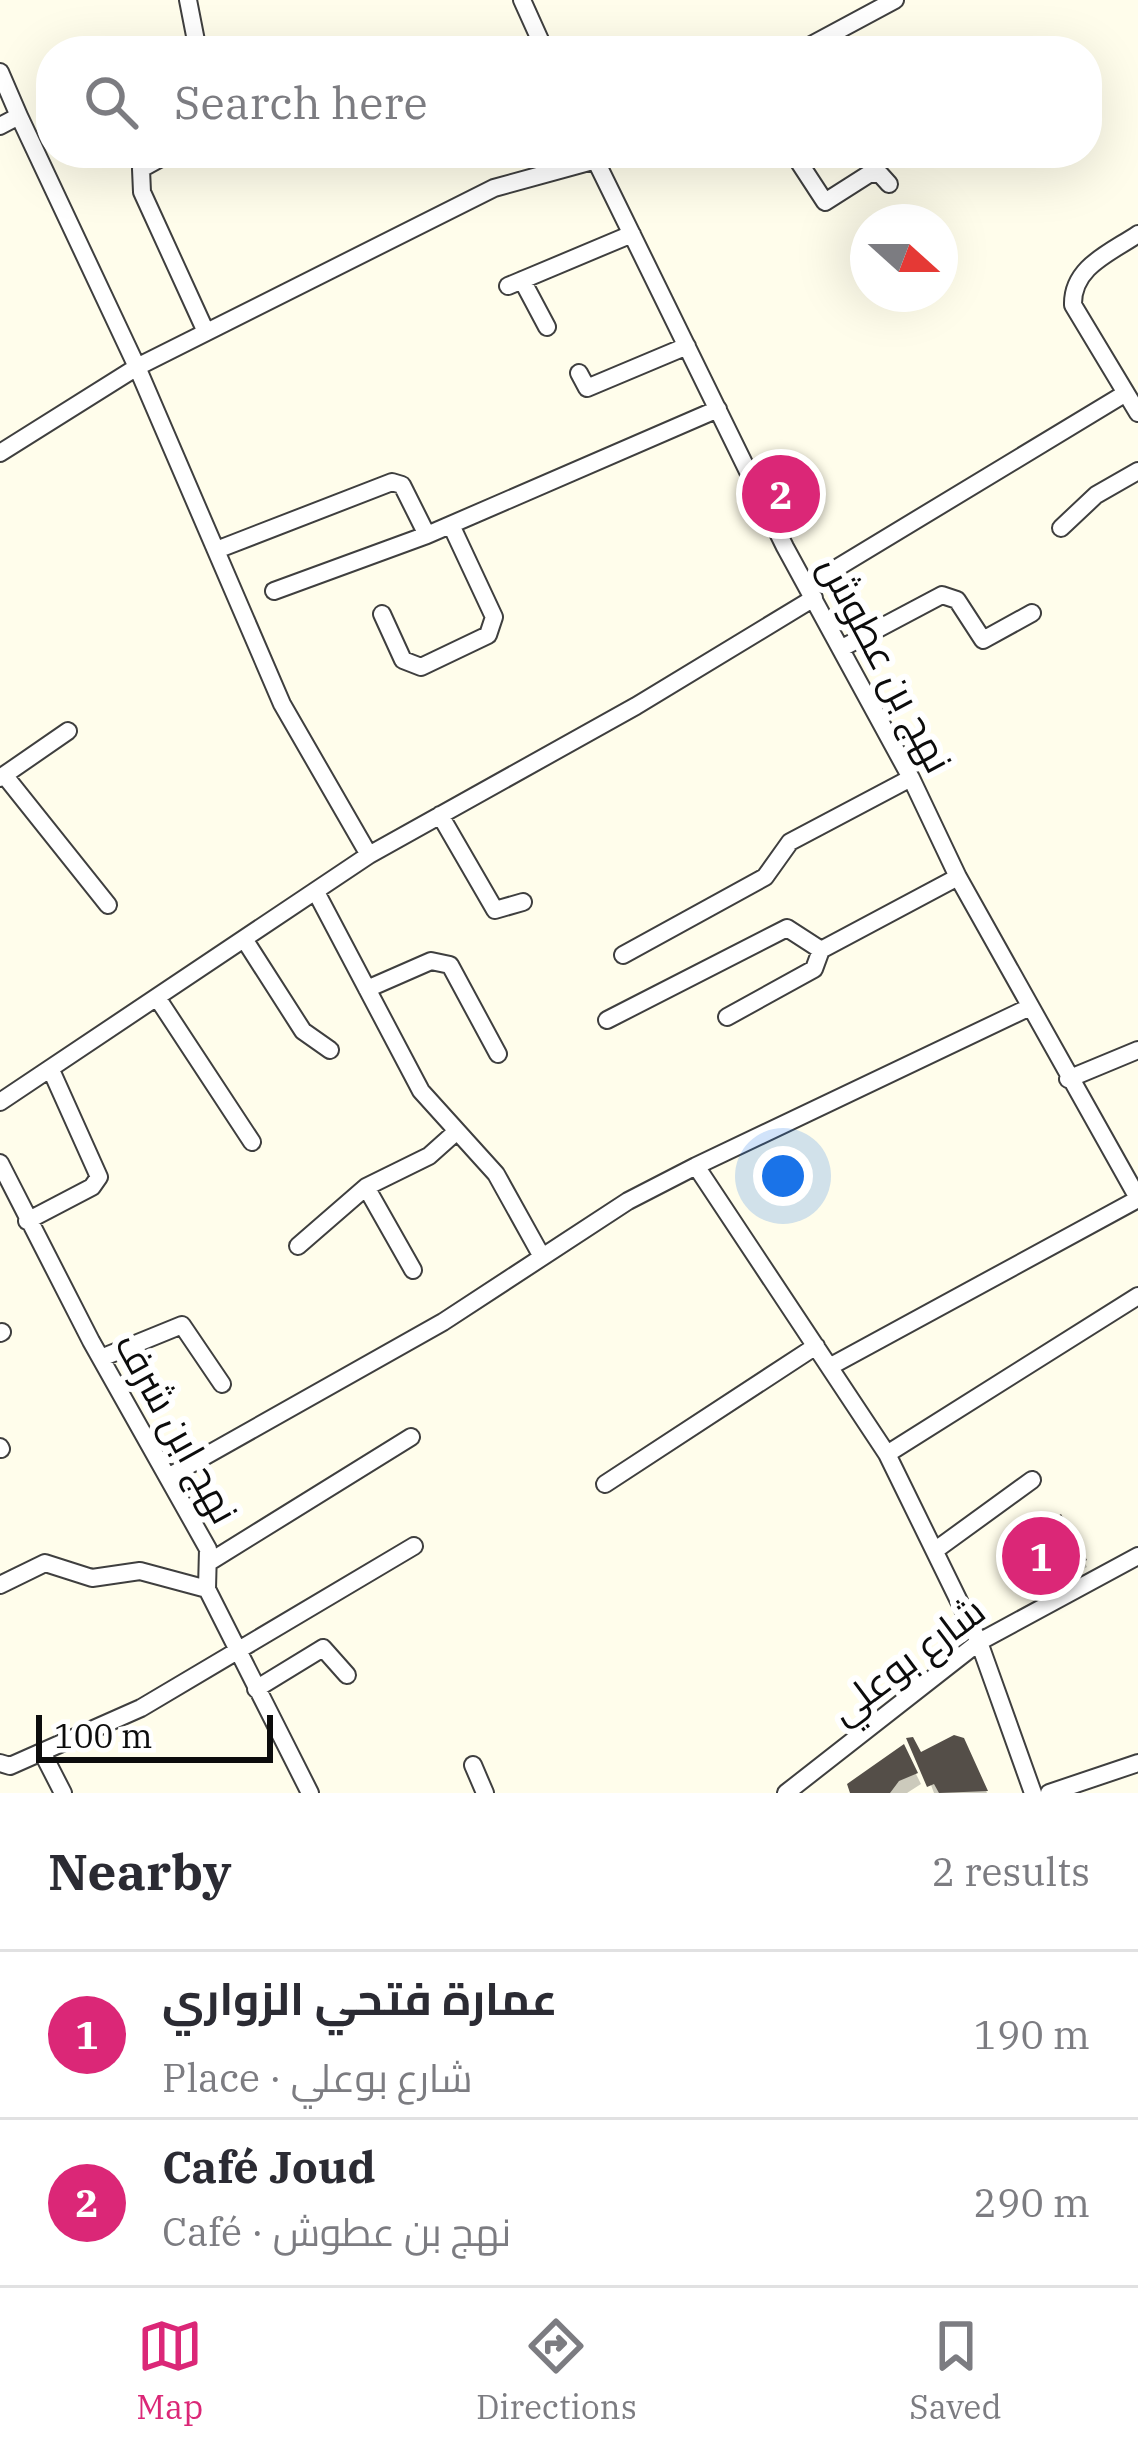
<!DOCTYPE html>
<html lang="en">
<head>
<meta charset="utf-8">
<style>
	:root { --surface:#fff; --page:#f7f7f7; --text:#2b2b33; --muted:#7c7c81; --line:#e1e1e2; --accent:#db2777 }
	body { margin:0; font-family:"IBM Plex Serif",Cairo,serif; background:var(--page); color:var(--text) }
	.compass { position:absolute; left:850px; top:204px; width:108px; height:108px; border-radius:50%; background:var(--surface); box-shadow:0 12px 48px #0002; rotate:111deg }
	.scale { position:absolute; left:36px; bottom:30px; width:237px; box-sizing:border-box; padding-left:12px; border:6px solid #0c0c0c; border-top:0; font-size:33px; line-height:42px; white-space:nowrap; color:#0c0c0c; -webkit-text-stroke:9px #fff; paint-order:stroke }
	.you { position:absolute; left:783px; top:1176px; width:42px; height:42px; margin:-30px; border:9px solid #fff; border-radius:50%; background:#1a73e8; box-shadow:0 0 0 18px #1a73e833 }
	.badge { display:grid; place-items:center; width:78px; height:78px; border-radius:50%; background:var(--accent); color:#fff; font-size:39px; font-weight:700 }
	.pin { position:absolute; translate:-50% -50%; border:6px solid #fff; box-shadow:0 3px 12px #0006 }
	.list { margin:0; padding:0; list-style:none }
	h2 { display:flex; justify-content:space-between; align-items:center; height:156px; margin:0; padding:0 48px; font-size:51px }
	h2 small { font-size:39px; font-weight:400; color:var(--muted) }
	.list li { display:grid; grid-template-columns:78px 1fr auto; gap:36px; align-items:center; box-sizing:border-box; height:168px; padding:0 48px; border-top:3px solid var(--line) }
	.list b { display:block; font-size:45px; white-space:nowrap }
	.list p { margin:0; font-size:39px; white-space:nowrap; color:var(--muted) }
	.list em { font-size:39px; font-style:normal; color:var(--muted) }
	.icon { flex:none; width:66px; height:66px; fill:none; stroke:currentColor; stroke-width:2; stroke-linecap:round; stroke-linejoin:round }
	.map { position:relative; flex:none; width:1138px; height:1793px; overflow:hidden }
	.search { position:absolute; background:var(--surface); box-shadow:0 12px 48px #0002; left:36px; right:36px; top:36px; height:132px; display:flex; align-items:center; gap:30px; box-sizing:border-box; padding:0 42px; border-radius:48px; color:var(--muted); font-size:45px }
	.sheet { height:492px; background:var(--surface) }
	nav { display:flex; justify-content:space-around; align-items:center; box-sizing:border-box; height:168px; border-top:3px solid var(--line); background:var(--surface); font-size:33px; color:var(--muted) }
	nav a { display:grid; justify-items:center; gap:6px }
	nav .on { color:var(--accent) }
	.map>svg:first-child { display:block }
	.shadow { fill:#0003 }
	.building { fill:#544e48 }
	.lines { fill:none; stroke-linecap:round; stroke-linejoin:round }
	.minor-casing { stroke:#3f3f3f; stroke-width:20 }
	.minor { stroke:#fff; stroke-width:16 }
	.labels { text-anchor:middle; stroke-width:12; stroke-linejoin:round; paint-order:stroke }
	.street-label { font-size:39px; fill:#0c0c0c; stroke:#fff }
</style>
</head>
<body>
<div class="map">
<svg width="1138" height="1793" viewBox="0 0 1138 1793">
	<rect width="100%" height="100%" fill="#fffdeb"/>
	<path class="shadow" d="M1060 1518 1087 1567 1048 1590 1022 1541Z
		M903 1748 921 1784 907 1793H856Z
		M969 1752 987 1793H934L920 1756Z"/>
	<path class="building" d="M1061 1514 1087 1560 1043 1586 1018 1540Z
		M954 1735 964 1738 988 1791 939 1793 934 1784 927 1787 906 1738 913 1737 921 1752Z
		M904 1744 918 1773 899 1781 890 1793H850L847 1784Z"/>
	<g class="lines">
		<defs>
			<path id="minor" d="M188 0 198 51
				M522 0 545 51
				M800 51 895 0
				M0 72 19 116 0 126
				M170 153 141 169 142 192 206 332
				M592 153 785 547 911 778 958 877 1138 1198
				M793 153 825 202 869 174H880L889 184
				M1138 234C1110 253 1072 267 1073 305L1138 413
				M522 280 547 327
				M508 286 632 234
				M579 373 587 388 687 346
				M0 453 137 367 19 116
				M1061 528 1096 495 1138 471
				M219 549 392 482 402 485 427 535 718 409
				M807 586 1126 393
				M274 591 427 535
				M382 614 403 660 421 667 488 635 494 617 451 525
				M842 648 942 595 957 600 983 640 1032 613
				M5 776 108 905
				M0 778 68 731
				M440 815 495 910 523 902
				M369 855 282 704 137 367 494 188 596 160
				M316 892 421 1091 496 1174 541 1255
				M246 942 303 1031 330 1050
				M623 955 765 877 790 842 911 778
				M367 989 431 961 450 965 498 1054
				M158 999 252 1142
				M1030 1007 696 1166 887 1454 979 1642 1033 1793
				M727 1017 814 969 821 950 958 877
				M607 1020 787 928 821 950
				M1068 1079 1138 1050
				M0 1102 369 855 636 706 814 598
				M0 1163 91 1341 208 1549 207 1589 310 1793
				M366 1187 413 1270
				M27 1221 92 1187 99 1177 51 1070
				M298 1246 366 1187 429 1156 457 1131
				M0 1333 2 1332
				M101 1358 182 1325 222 1384
				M831 1366 1138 1199
				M0 1447 1 1449
				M887 1454 1138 1296
				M168 1477 443 1322 628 1201 696 1166
				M605 1484 816 1346
				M937 1549 1032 1480
				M211 1561 411 1437
				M0 1585 45 1563 92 1578 140 1571 207 1589
				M256 1689 323 1648 347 1675
				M42 1752 63 1793
				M0 1763 10 1766 141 1708 414 1546
				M473 1765 485 1793
				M786 1793 979 1642 1138 1556
				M1049 1793 1138 1763"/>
		</defs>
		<use href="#minor" class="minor-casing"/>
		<use href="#minor" class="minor"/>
	</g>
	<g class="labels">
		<g class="street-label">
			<text transform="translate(886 664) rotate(62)" y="14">نهج بن عطوش</text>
			<text transform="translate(177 1428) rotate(61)" y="14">نهج ابن شرف</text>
			<text transform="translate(907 1660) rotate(-37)" y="14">شارع بوعلي</text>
		</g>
	</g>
</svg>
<svg class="compass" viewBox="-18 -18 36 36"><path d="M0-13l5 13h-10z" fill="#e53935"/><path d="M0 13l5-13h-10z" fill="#7c7c81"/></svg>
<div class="scale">100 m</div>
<div class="you"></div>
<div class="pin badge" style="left:1041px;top:1556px">1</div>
<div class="pin badge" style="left:781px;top:494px">2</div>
<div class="search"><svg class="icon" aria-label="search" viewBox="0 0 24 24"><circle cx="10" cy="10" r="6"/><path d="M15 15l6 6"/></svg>Search here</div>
</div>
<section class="sheet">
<h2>Nearby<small>2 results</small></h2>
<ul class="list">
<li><span class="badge">1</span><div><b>عمارة فتحي الزواري</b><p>Place · شارع بوعلي</p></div><em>190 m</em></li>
<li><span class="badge">2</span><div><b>Café Joud</b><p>Café · نهج بن عطوش</p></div><em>290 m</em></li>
</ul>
</section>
<nav>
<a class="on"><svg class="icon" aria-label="map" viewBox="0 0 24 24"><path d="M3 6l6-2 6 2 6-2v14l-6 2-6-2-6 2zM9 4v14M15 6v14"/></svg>Map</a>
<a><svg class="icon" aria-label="directions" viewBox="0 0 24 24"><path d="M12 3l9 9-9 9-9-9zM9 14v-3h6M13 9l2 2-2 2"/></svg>Directions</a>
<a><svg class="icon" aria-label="saved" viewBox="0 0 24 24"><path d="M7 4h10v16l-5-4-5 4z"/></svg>Saved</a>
</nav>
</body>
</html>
